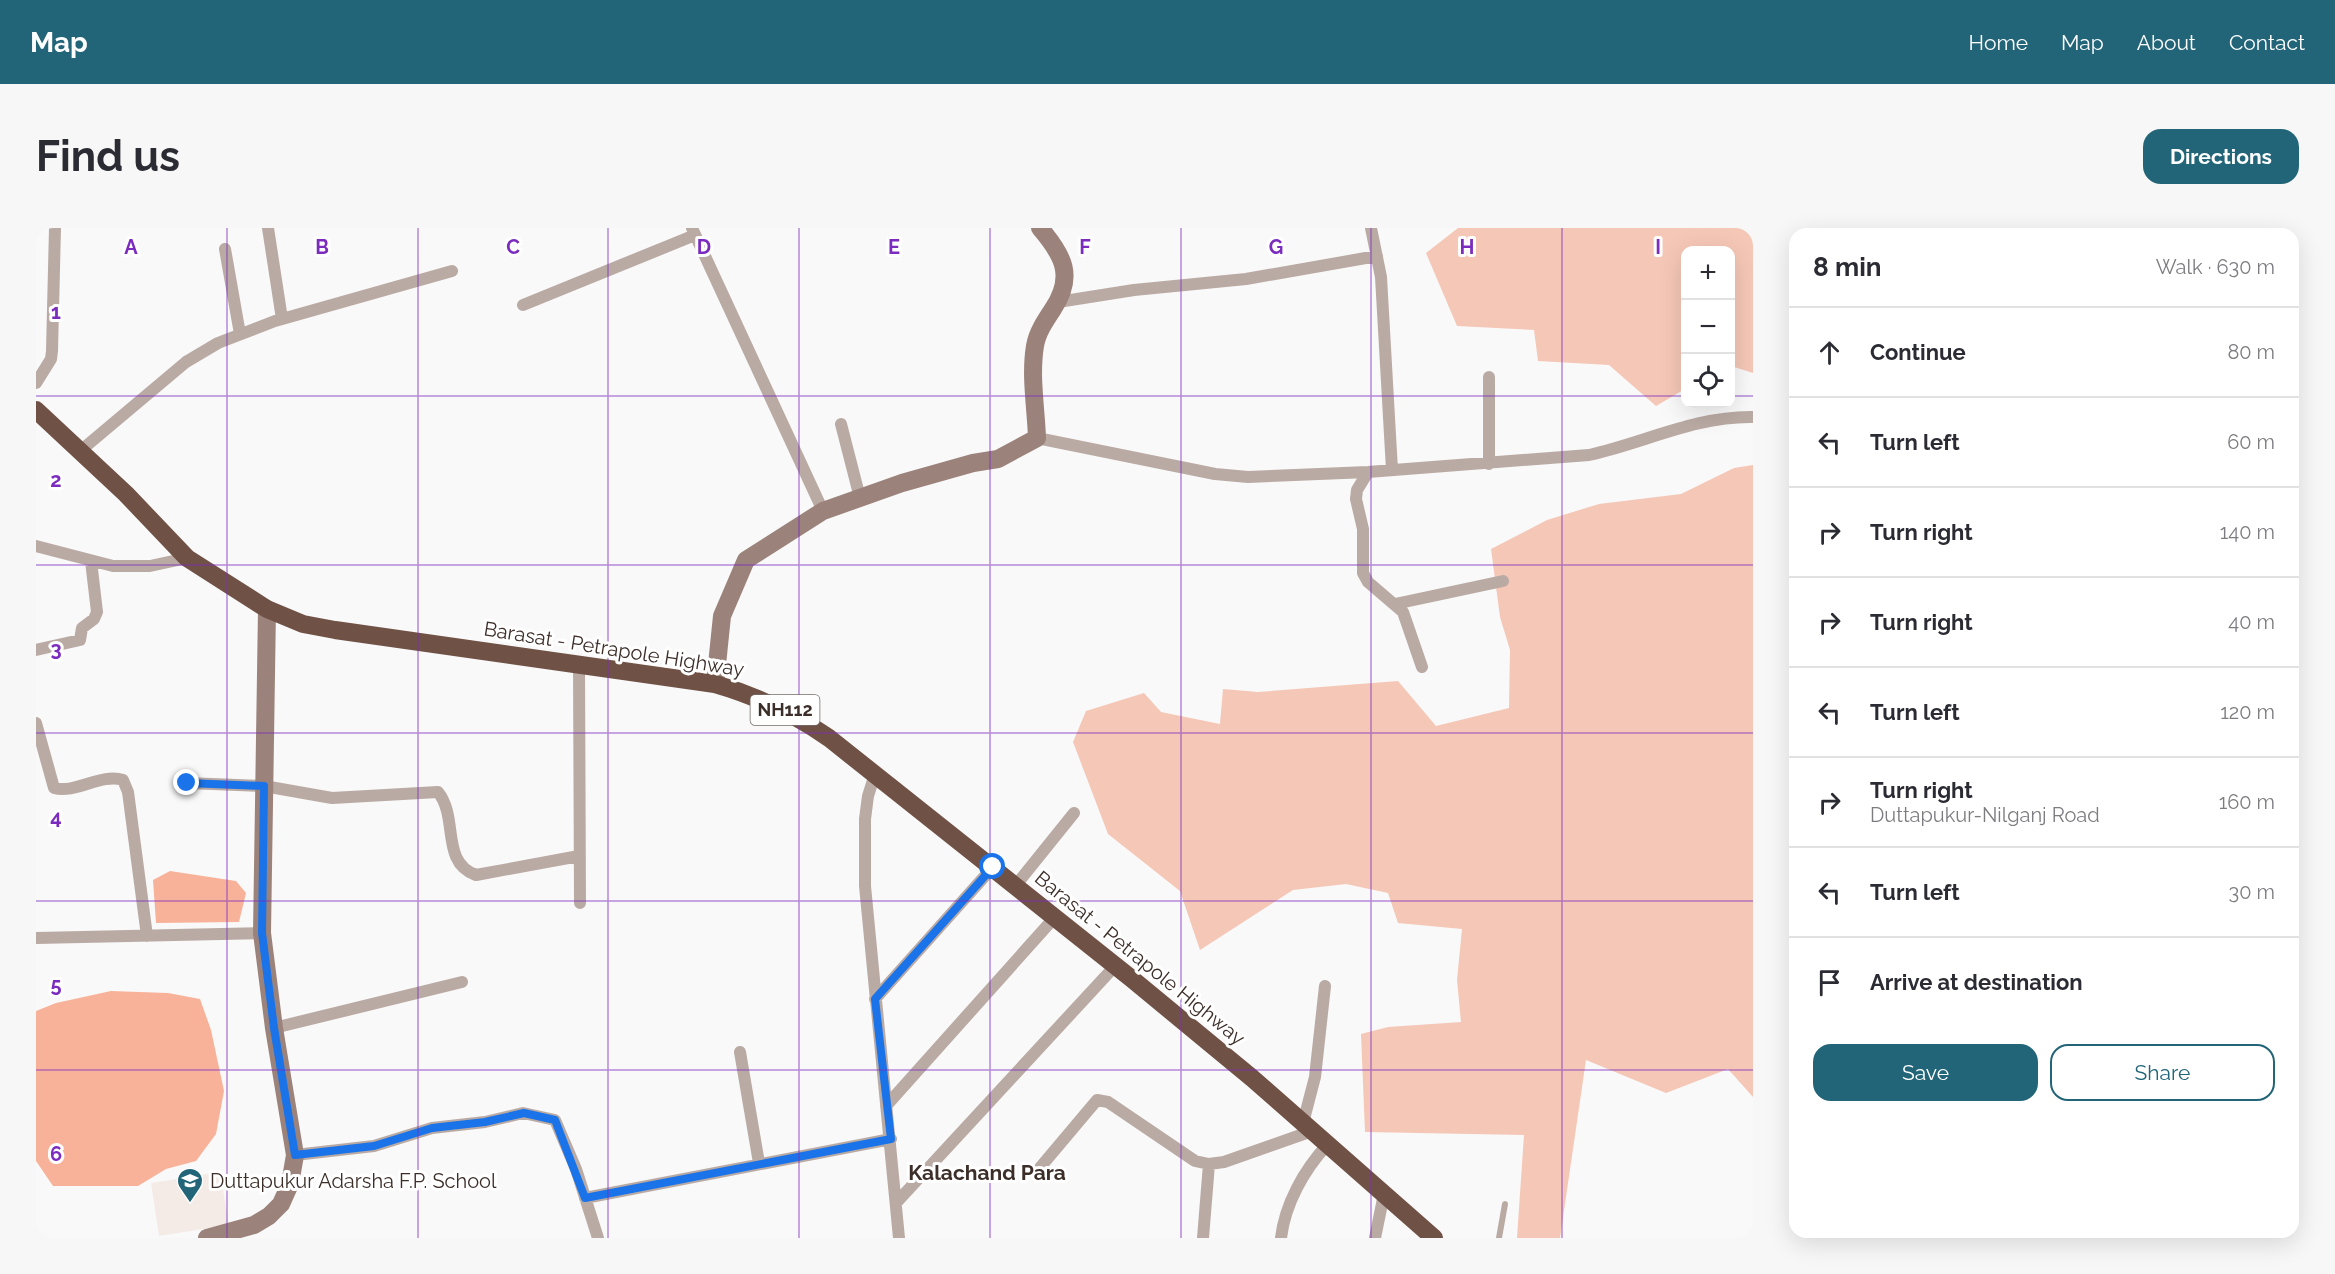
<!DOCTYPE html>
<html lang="en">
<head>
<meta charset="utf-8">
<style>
	:root { --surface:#fff; --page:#f7f7f7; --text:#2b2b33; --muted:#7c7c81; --line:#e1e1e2; --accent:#226578 }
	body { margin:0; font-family:Raleway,sans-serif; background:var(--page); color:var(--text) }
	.controls { position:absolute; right:18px; top:18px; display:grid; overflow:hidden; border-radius:12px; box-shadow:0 6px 24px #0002 }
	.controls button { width:54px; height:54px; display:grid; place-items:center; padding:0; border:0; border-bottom:2px solid var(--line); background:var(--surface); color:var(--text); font:30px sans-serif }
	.stop { position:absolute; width:18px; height:18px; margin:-14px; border:4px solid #1a73e8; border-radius:50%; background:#fff }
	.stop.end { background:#1a73e8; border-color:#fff; box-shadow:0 2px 6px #0008 }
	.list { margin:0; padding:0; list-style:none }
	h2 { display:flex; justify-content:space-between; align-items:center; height:78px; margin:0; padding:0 24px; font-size:26px }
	h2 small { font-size:20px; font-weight:400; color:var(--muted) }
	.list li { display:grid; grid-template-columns:39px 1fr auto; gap:18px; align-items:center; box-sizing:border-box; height:90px; padding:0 24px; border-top:2px solid var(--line) }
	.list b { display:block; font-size:22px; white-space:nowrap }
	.list p { margin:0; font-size:20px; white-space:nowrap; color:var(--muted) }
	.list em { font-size:20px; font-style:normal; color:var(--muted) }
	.actions { display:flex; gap:12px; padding:18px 24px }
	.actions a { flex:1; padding:14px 0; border:2px solid var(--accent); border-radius:18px; text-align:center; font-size:21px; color:var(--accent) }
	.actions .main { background:var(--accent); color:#fff }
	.icon { flex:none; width:33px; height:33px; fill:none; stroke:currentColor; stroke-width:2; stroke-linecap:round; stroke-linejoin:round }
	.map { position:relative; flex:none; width:1717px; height:1010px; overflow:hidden; border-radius:18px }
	header { display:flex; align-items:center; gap:36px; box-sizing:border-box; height:84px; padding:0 30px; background:var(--accent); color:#fff }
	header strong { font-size:28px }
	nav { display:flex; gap:33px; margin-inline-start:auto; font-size:21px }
	.intro { display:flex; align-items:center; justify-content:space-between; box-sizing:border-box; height:144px; padding:0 36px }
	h1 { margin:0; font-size:42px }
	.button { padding:15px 27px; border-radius:18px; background:var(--accent); color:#fff; font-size:21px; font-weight:700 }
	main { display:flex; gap:36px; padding:0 36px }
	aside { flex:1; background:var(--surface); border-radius:18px; box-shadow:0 6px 24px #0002 }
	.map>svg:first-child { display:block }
	.built { fill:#f4ebe7 }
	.green { fill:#f5c7b6 }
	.water { fill:#f8b299 }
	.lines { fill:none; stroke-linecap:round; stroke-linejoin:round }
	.lane { stroke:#baaaa4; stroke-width:6 }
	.street { stroke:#baaaa4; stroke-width:12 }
	.secondary { stroke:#9b837b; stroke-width:18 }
	.highway { stroke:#705145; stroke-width:18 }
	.route { stroke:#1a73e8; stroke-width:8 }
	.grid { fill:none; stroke:#7b2cbf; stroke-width:1.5; stroke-opacity:0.55 }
	.labels { text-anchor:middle; stroke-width:6; stroke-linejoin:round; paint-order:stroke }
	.shield { fill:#fff; stroke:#766d69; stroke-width:1.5 }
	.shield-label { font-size:18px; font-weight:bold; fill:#3c2e29 }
	.street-label { font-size:20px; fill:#3c2e29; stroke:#fff }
	.poi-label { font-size:20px; fill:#3c2e29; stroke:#fff; text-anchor:start }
	.neighbourhood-label { font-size:21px; font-weight:bold; fill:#3c2e29; stroke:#fff }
	.grid-label { font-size:20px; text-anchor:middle; font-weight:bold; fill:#7b2cbf; stroke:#fff; stroke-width:6; stroke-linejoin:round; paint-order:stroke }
</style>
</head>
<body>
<header>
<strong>Map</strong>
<nav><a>Home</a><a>Map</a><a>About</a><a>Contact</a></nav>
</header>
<div class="intro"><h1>Find us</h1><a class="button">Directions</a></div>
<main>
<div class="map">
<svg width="1717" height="1010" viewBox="0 0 1717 1010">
	<rect width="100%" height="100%" fill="#f9f9f9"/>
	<path class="built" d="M184 944 193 997 123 1008 115 955Z"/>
	<path class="green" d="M1422 0H1717V145L1695 138 1694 22H1650L1649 161 1620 178 1573 137 1502 133 1498 102 1421 98 1390 25Z
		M1717 237V869L1692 841 1630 865 1550 832 1524 1010H1481L1488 907 1329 904 1325 806 1352 799 1425 794 1421 752 1426 701 1362 695 1352 665 1310 656 1257 662 1164 722 1144 663 1072 606 1037 514 1050 483 1108 465 1125 484 1184 496 1187 461 1222 464 1362 453 1400 498 1473 480 1474 422 1464 389 1455 321 1511 292 1563 276 1645 266 1698 240Z"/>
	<path class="water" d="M134 643 200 653 210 665 203 694 120 695 117 652Z
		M75 763 132 765 164 771 175 802 188 863 180 906 160 933 130 941 102 958H17L0 933V783L20 775Z"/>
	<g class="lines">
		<path class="lane" d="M1463 1010 1469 976"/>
		<path class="street" d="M232 0 246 91
			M656 0 787 283
			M1335 0 1345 49 1356 242
			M189 21 204 106
			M1022 74 1098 62 1210 51 1341 28
			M487 77 659 7
			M1453 149V236
			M0 155 15 131 16 123 19 0
			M805 196 824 270
			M1001 210 1179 246 1212 249 1332 244 1553 227C1608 215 1659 188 1717 189
			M43 224 150 134 182 115 239 93 416 43
			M1332 244 1321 262 1320 271 1327 301V345L1332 354 1367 384 1386 439
			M0 318 77 338H114L151 330
			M1359 376 1467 353
			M0 422 44 412 46 400 58 391 61 384 55 333
			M543 436 544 675
			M0 495 18 560C40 566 65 545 87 552L92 564 111 708
			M839 546 832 568 829 591V658L863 1010
			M151 555 228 558 296 570 402 564C423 590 404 634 440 647L543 628
			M980 657 1038 585
			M0 710 226 705
			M839 771 957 639
			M238 800 426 754
			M704 824 723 935
			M850 878 1019 689
			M1267 895 1279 849 1289 758
			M259 927 338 918 396 900 449 894 487 885 519 892 540 941 562 1010
			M1002 942 1061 872 1072 874 1159 933 1173 936 1188 934 1276 903
			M549 970 855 911
			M860 975 1079 738
			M1167 1010 1173 936
			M1245 1010C1249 976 1268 942 1291 917
			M1339 1010 1348 966"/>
		<path class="secondary" d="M679 456 686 388 710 332 787 283 866 255 937 235 962 231 1001 210C1000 180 994 148 999 118 1001 105 1009 93 1017 81 1039 48 1027 27 1004 0
			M171 1010 218 997 233 988 245 976 254 956 259 927 238 800 226 705 231 381"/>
		<path class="highway" d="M0 182 90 266 151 330 231 381 267 396 299 402 679 456C721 468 757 485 793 510L1096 751 1216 850 1398 1010"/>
	</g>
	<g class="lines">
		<path class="route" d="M151 555 228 558 226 705 238 800 259 927 338 918 396 900 449 894 488 885 519 892 549 970 855 911 839 771 957 639"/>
	</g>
	<path class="grid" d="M191 0V1010M382 0V1010M572 0V1010M763 0V1010M954 0V1010M1145 0V1010M1335 0V1010M1526 0V1010M0 168H1650M1694 168H1717M0 337H1717M0 505H1717M0 673H1717M0 842H1717"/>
	<defs>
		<symbol id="school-pin" viewBox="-11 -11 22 30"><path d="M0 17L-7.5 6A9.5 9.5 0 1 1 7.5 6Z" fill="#226578" stroke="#fff"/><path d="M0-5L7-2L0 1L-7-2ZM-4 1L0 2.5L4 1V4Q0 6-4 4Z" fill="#fff"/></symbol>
	</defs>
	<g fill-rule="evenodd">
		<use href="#school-pin" x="139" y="938" width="30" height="40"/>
	</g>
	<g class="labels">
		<rect class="shield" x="714.5" y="467" width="69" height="30" rx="4.5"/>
		<g class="shield-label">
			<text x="749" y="488">NH112</text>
		</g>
		<g class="street-label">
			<text transform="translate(578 421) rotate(9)" y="7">Barasat - Petrapole Highway</text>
			<text transform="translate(1104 730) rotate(39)" y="7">Barasat - Petrapole Highway</text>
		</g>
		<g class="poi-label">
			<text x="174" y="960">Duttapukur Adarsha F.P. School</text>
		</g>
		<g class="neighbourhood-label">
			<text x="951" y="952">Kalachand Para</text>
		</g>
	</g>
	<g class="grid-label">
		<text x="95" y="26">A</text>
		<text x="286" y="26">B</text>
		<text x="477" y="26">C</text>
		<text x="668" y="26">D</text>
		<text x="858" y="26">E</text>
		<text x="1049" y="26">F</text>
		<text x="1240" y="26">G</text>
		<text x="1431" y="26">H</text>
		<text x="1622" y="26">I</text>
		<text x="20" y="91">1</text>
		<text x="20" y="259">2</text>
		<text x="20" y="428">3</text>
		<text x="20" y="596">4</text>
		<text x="20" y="764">5</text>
		<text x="20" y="933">6</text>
	</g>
</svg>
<div class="controls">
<button>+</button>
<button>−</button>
<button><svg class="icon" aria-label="locate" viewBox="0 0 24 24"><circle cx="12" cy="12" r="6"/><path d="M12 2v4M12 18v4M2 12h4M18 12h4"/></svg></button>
</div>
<div class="stop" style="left:957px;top:639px"></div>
<div class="stop end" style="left:151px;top:555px"></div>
</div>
<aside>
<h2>8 min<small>Walk · 630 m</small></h2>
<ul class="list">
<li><svg class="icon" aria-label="ahead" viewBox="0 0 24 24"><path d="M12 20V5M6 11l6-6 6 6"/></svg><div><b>Continue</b></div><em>80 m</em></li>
<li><svg class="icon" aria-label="left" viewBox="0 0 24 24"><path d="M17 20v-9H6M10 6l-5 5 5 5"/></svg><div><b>Turn left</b></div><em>60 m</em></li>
<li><svg class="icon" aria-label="right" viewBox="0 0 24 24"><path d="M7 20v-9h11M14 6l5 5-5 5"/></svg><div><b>Turn right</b></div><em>140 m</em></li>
<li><svg class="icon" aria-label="right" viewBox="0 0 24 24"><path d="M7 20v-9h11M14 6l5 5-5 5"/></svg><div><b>Turn right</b></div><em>40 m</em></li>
<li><svg class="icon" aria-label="left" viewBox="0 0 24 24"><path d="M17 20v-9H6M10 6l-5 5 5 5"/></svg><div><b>Turn left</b></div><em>120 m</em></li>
<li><svg class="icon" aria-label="right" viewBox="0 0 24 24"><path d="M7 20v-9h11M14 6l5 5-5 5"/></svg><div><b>Turn right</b><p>Duttapukur-Nilganj Road</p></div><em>160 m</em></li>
<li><svg class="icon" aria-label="left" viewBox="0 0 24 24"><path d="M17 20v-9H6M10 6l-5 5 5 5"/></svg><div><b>Turn left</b></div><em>30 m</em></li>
<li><svg class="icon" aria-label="arrive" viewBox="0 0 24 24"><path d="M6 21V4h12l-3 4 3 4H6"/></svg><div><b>Arrive at destination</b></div></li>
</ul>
<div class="actions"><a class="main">Save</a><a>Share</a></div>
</aside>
</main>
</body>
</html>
